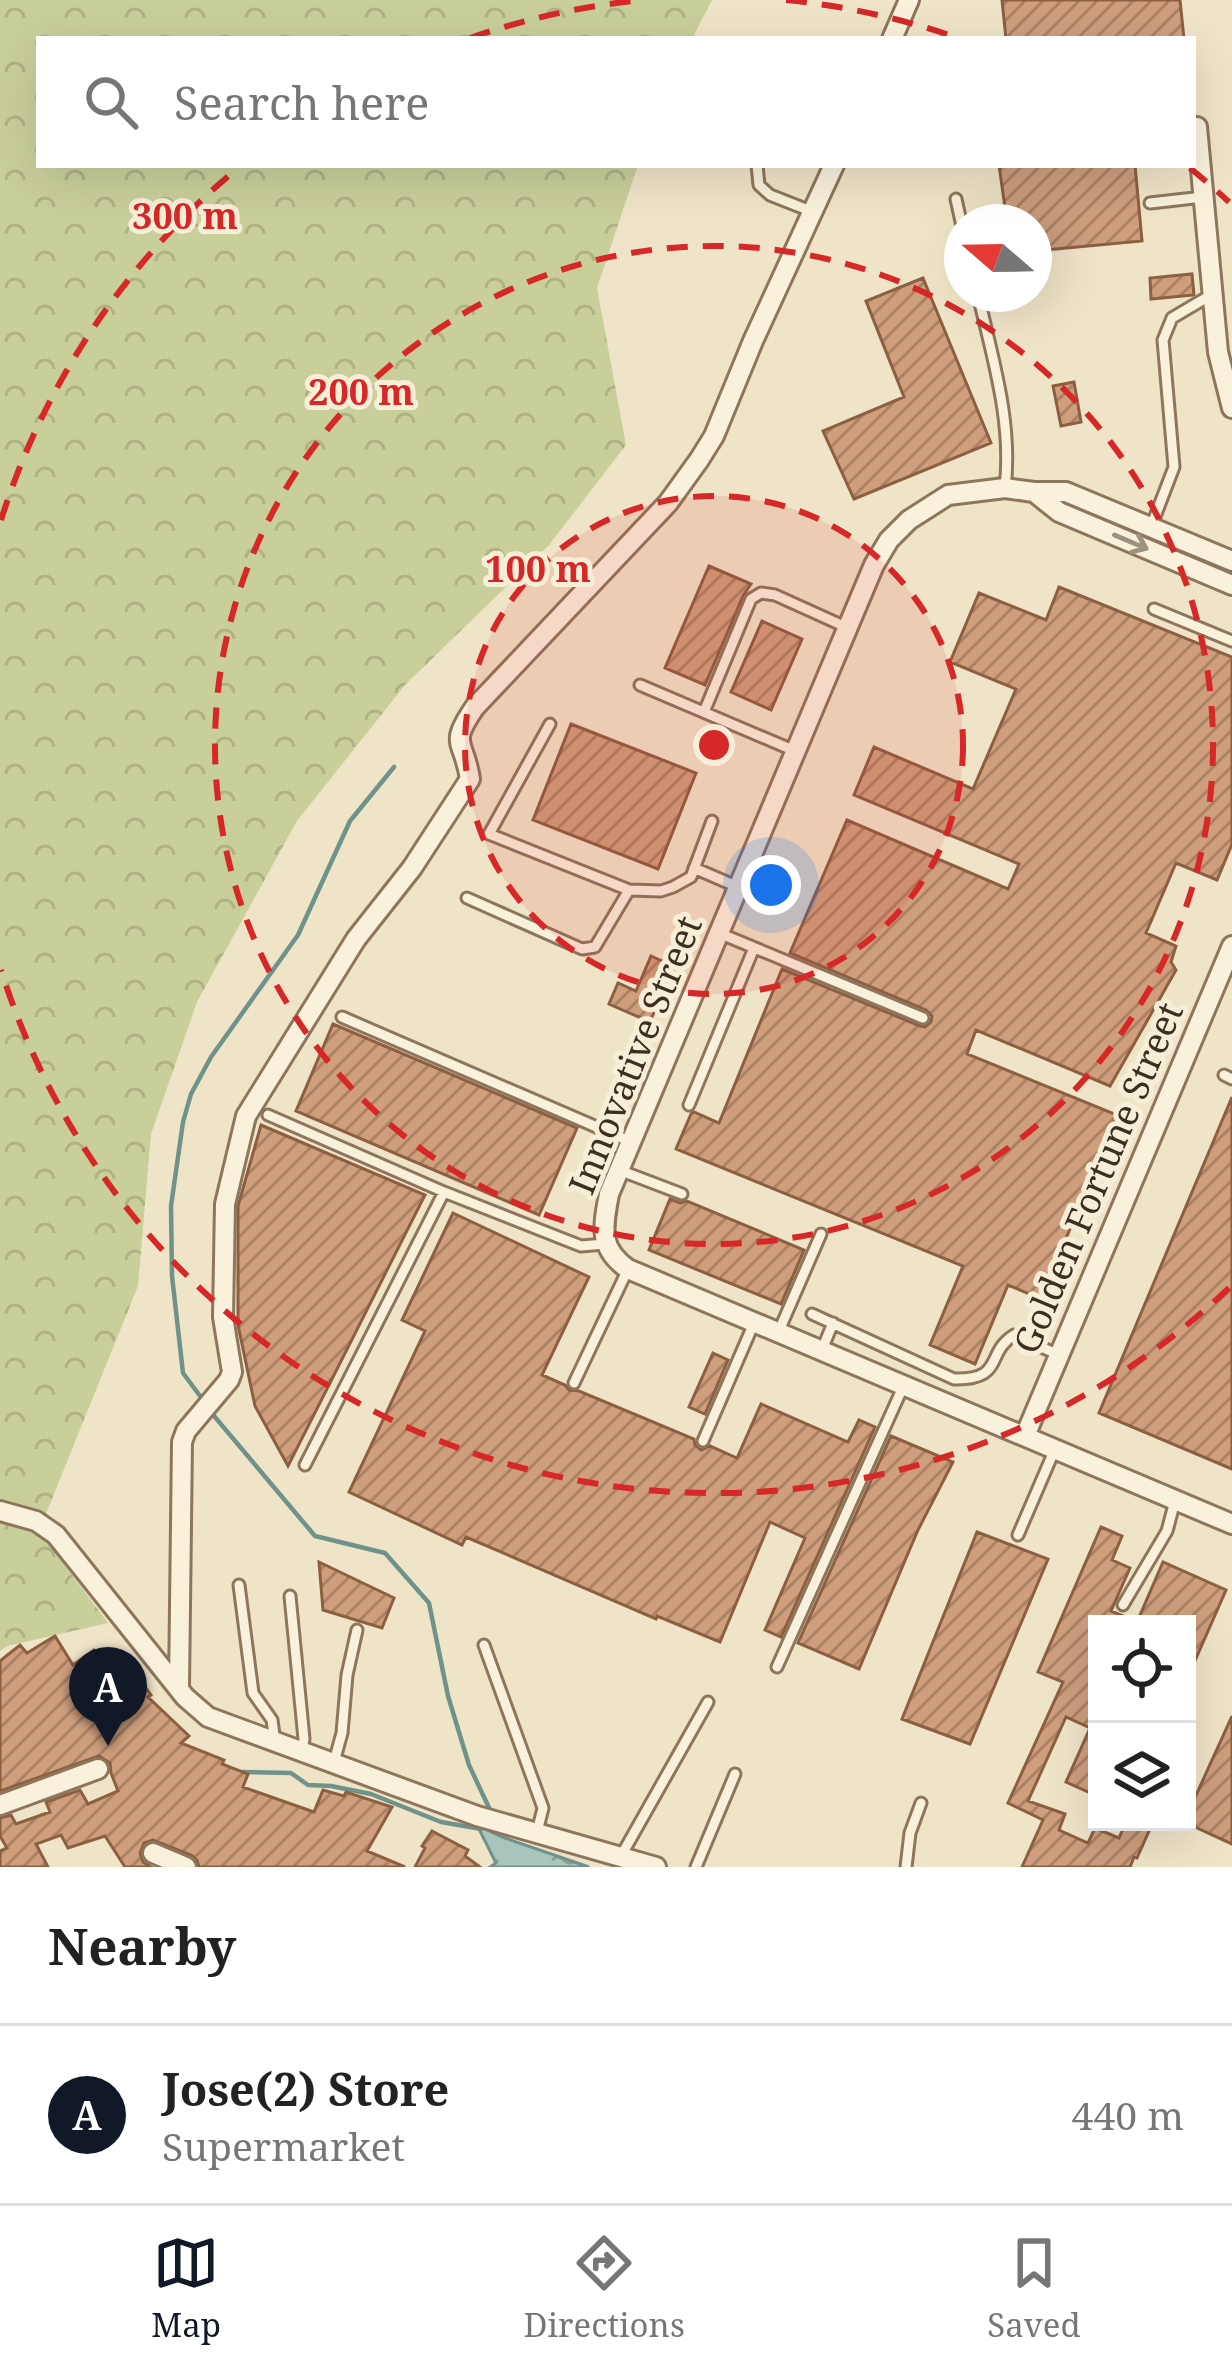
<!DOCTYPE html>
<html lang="en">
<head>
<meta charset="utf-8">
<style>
	:root { --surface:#fff; --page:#f2f2f2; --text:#222; --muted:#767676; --line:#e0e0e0; --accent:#111827 }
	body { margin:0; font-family:"Noto Serif",serif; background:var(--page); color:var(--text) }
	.controls { position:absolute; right:36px; bottom:36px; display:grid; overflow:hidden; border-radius:0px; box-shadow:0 12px 48px #0002 }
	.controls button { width:108px; height:108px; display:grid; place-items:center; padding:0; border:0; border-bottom:3px solid var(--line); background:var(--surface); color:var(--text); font:60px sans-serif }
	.compass { position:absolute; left:944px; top:204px; width:108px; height:108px; border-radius:50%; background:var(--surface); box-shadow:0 12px 48px #0002; rotate:290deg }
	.you { position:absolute; left:771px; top:885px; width:42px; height:42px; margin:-30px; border:9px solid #fff; border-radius:50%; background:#1a73e8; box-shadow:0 0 0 18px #1a73e833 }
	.badge { display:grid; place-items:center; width:78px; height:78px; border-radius:50%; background:var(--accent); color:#fff; font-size:39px; font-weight:700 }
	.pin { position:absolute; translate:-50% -99px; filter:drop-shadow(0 3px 6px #0008) }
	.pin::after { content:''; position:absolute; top:63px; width:42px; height:36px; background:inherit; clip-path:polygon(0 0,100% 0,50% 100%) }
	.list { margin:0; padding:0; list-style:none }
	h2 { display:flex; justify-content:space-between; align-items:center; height:156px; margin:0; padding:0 48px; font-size:51px }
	h2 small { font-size:39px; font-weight:400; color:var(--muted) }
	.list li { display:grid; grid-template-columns:78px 1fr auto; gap:36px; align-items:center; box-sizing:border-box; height:180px; padding:0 48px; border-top:3px solid var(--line) }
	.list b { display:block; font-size:45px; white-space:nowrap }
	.list p { margin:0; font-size:39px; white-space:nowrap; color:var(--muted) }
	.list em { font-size:39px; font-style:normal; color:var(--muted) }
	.icon { flex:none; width:66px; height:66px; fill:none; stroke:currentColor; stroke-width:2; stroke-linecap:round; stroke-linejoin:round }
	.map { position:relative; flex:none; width:1232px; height:1867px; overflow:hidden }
	.search { position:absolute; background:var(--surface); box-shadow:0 12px 48px #0002; left:36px; right:36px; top:36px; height:132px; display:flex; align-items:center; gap:30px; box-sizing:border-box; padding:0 42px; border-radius:0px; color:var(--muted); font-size:45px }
	.sheet { height:336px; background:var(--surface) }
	nav { display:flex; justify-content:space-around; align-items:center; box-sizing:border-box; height:168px; border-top:3px solid var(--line); background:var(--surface); font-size:33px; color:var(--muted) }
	nav a { display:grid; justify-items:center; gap:6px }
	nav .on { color:var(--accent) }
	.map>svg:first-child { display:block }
	.forest { fill:url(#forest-crowns) }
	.water { fill:url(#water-ripples); stroke:#6f938a; stroke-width:3 }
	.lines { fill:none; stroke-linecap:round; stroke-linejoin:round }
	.stream { stroke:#6f938a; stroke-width:4.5 }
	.building { fill:url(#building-hatch); stroke:#8d5f41; stroke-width:3 }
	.service-casing { stroke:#8d765c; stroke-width:15 }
	.minor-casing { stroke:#8d765c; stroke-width:24 }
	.service { stroke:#faf1dc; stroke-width:9 }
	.minor { stroke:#faf1dc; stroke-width:18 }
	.oneway { stroke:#9c907e }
	.ring { fill:none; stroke:#d62828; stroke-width:6; stroke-dasharray:21 15 }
	.labels { text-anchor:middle; stroke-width:10; stroke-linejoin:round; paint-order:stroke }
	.street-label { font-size:36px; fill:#3d2e20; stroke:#f7eed8 }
	.centre { fill:#d62828; stroke:#f7eed8; stroke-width:6 }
	.ring-label { font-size:36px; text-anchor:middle; font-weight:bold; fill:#d62828; stroke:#f7eed8; stroke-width:10; stroke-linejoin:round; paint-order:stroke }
</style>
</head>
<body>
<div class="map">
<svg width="1232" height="1867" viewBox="0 0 1232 1867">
	<defs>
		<pattern id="forest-crowns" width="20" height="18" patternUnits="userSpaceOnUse" patternTransform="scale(3)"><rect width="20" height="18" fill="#c9cf9b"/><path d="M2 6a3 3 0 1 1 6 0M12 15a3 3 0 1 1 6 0" fill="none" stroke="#aeb285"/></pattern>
		<pattern id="water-ripples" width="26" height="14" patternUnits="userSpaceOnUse" patternTransform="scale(3)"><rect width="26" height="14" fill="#a9c4bc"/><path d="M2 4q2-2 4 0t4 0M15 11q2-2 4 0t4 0" fill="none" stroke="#8ba098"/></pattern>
		<pattern id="building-hatch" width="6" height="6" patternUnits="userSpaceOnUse" patternTransform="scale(3)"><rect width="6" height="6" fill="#cf9f7d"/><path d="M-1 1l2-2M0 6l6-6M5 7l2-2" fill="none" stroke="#a98266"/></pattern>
	</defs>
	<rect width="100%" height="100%" fill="#f0e4c8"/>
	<path class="forest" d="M0 0H712L692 39H39V165H638L597 288 626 445 549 545 405 685 297 821 197 1002 151 1134 138 1286 39 1531 108 1623 7 1646 0 1651Z"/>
	<path class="water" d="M477 1825 502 1837 589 1867H490L496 1863Z"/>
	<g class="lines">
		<path class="stream" d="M203 1400 183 1373 172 1276 171 1206 183 1122 191 1094 211 1057 298 935 350 821 394 767
			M209 1410 315 1536 385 1553 429 1603 448 1696 469 1765 491 1812
			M241 1772 291 1773 308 1785 331 1786 371 1794 441 1822 481 1829"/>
	</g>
	<path class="building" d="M1002 0H1180L1184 39H1006Z
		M999 165H1135L1142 241 1034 251V222H1007Z
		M1192 274 1194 295 1151 299 1150 278Z
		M923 278 991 443 854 499 823 431 904 397 866 301Z
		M1074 382 1081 422 1061 426 1053 386Z
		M709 566 751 584 743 596 705 685 665 668Z
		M1059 587 1232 657V844L1217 880 1176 863 1146 933 1176 946 1171 962 1176 970 1110 1086 976 1030 967 1054 1117 1115 1041 1299 1008 1285 975 1364 930 1345 963 1266 676 1149 691 1114 694 1112 719 1123 782 969 920 1026 925 1027 931 1022 932 1016 926 1010 790 953 847 820 1008 889 1019 864 854 795 874 747 973 789 1016 689 950 662 979 593 1046 620Z
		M762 621 802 639 771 710 731 692Z
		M571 724 696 773 658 869 533 820Z
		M651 956 673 966 650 1022 609 1004 618 983 636 991Z
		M333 1024 577 1128 539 1215 296 1111Z
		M1232 1097V1469L1099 1413Z
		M261 1125 425 1195 288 1466 255 1406 238 1325V1206Z
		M670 1199 680 1203 687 1201 804 1250 781 1304 649 1250Z
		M453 1213 589 1277 542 1375 565 1385 569 1390 579 1391 694 1439 695 1445 701 1450 710 1446 737 1458 761 1404 848 1442 859 1420 875 1427 781 1637 765 1630 805 1538 770 1522 720 1642 657 1616 656 1619 466 1537 462 1545 349 1492 425 1331 402 1320Z
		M713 1353 728 1360 705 1414 689 1407Z
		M891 1436 953 1462 918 1530 859 1669 798 1643Z
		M1101 1527 1122 1536 1112 1560 1130 1568 1111 1611 1137 1622 1163 1562 1226 1590 1187 1679V1624H1097V1796L1066 1782 1090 1728 1066 1717 1028 1801 1065 1814 1059 1830 1088 1843 1095 1828 1119 1838 1126 1822H1153L1137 1858 1134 1857 1130 1867H1022L1043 1820 1008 1803 1063 1682 1038 1672Z
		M977 1532 1048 1559 970 1744 902 1719Z
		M319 1562 394 1598 382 1628 323 1610Z
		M55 1636 73 1665 94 1650 109 1664 123 1656 151 1695 148 1697 189 1736 181 1743 224 1760 222 1764 248 1774 243 1787 314 1812 323 1790 344 1796 346 1792 392 1807 367 1851 405 1867H199L197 1860 191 1855 153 1840 144 1843 140 1853 143 1862 151 1867H125L105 1836 68 1848 61 1835 36 1844 48 1867H0V1851L7 1848 0 1836V1818L11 1815 16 1824 50 1812 46 1802 80 1790 88 1804 118 1791 111 1773 110 1763 99 1756 0 1791V1661L20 1645 27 1653Z
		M1232 1716V1844L1184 1822H1187V1815Z
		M432 1831 468 1850 465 1856 480 1867H415L425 1848 422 1846Z"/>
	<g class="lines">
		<defs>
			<path id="service" d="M757 165 759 185 770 195 813 212
				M956 199 962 226
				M1150 203 1203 197
				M978 294C992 357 1013 422 1005 488
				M1151 527 1174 467 1163 340 1172 318 1211 295
				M1154 609 1232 641
				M640 685 795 751
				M704 712 751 599 761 593 775 595 848 628
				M550 724 489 834 629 890 661 891 673 887 691 877 712 821
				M694 868 738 887
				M467 898 582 949 595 947 629 890
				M719 933 923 1018
				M342 1017 629 1141
				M1224 1075 1232 1079
				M689 1105 754 948
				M268 1115 444 1192 581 1246 605 1244
				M619 1170 682 1194
				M812 1314 954 1379C1005 1380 985 1353 1014 1335L1059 1355
				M778 1333 821 1234
				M821 1352 833 1323
				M574 1383 628 1269
				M703 1441 754 1323
				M305 1465 444 1192
				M1018 1535 1055 1449
				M239 1585 253 1693 272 1720 275 1742
				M290 1596 304 1739 302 1751
				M1123 1605 1167 1531 1175 1501
				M484 1645 543 1808 537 1832
				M777 1667 903 1387
				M334 1762 342 1733 347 1675 357 1630
				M621 1856 708 1702
				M696 1867 735 1774
				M906 1867 910 1833 921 1803"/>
			<path id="minor" d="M892 39 909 0
				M1197 127 1218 352 1232 408
				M1034 492 1059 512 1232 585
				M1232 561 1066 492H1034L1005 488 948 495 909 520 889 540 874 565 609 1194C603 1227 598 1248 628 1269L1232 1524
				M1025 1436 1232 946
				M0 1511 36 1521 56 1535 185 1697 208 1717 477 1816 656 1867
				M179 1688 182 1442 186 1431 229 1380 232 1372 223 1317 225 1204 246 1116 356 939 412 868 470 779C464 739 448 746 475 707L668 503 699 460 714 436 753 341 834 165
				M0 1805 98 1769
				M153 1853 186 1867"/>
		</defs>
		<use href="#service" class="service-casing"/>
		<use href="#minor" class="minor-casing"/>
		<use href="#service" class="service"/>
		<use href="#minor" class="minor"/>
	</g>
	<defs><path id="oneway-shaft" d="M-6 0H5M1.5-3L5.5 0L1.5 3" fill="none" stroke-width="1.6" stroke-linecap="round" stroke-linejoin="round" transform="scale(3)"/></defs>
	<use class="oneway" href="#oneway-shaft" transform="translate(1131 542) rotate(23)"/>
	<circle cx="714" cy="745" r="249" fill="#d62828" fill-opacity=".12"/>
	<g class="ring">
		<circle cx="714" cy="745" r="249"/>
		<circle cx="714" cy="745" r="499"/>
		<path d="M1229 1288A748 748 0 0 1 1 970M1 520A748 748 0 0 1 238 168M470 38A748 748 0 0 1 642 0M786 0A748 748 0 0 1 958 38M1190 168A748 748 0 0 1 1229 202"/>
	</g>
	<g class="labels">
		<g class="street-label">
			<text transform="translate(635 1055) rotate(-68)" y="13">Innovative Street</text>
			<text transform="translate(1098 1178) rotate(-67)" y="13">Golden Fortune Street</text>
		</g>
	</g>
	<circle cx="714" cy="745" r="18" class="centre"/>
	<g class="ring-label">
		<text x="185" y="229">300 m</text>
		<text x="361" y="405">200 m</text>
		<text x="538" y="582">100 m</text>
	</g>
</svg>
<div class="controls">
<button><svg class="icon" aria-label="locate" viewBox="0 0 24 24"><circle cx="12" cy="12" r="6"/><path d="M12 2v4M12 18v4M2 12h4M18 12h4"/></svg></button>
<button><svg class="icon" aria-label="layers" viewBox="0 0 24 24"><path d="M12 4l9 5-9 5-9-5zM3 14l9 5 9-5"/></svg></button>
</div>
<svg class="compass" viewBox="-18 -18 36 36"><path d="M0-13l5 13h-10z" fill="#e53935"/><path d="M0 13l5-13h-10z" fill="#767676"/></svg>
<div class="you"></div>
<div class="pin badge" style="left:108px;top:1746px">A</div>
<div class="search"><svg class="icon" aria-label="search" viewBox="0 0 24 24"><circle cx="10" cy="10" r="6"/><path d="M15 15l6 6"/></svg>Search here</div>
</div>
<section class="sheet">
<h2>Nearby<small></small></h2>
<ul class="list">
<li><span class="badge">A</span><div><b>Jose(2) Store</b><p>Supermarket</p></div><em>440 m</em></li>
</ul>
</section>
<nav>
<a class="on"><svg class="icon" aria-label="map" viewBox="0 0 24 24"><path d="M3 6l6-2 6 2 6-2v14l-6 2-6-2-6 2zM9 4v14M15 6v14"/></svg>Map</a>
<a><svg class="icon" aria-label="directions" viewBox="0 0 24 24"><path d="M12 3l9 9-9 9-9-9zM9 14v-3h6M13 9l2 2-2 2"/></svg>Directions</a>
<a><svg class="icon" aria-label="saved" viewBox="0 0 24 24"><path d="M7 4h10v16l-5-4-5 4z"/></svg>Saved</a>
</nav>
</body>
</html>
